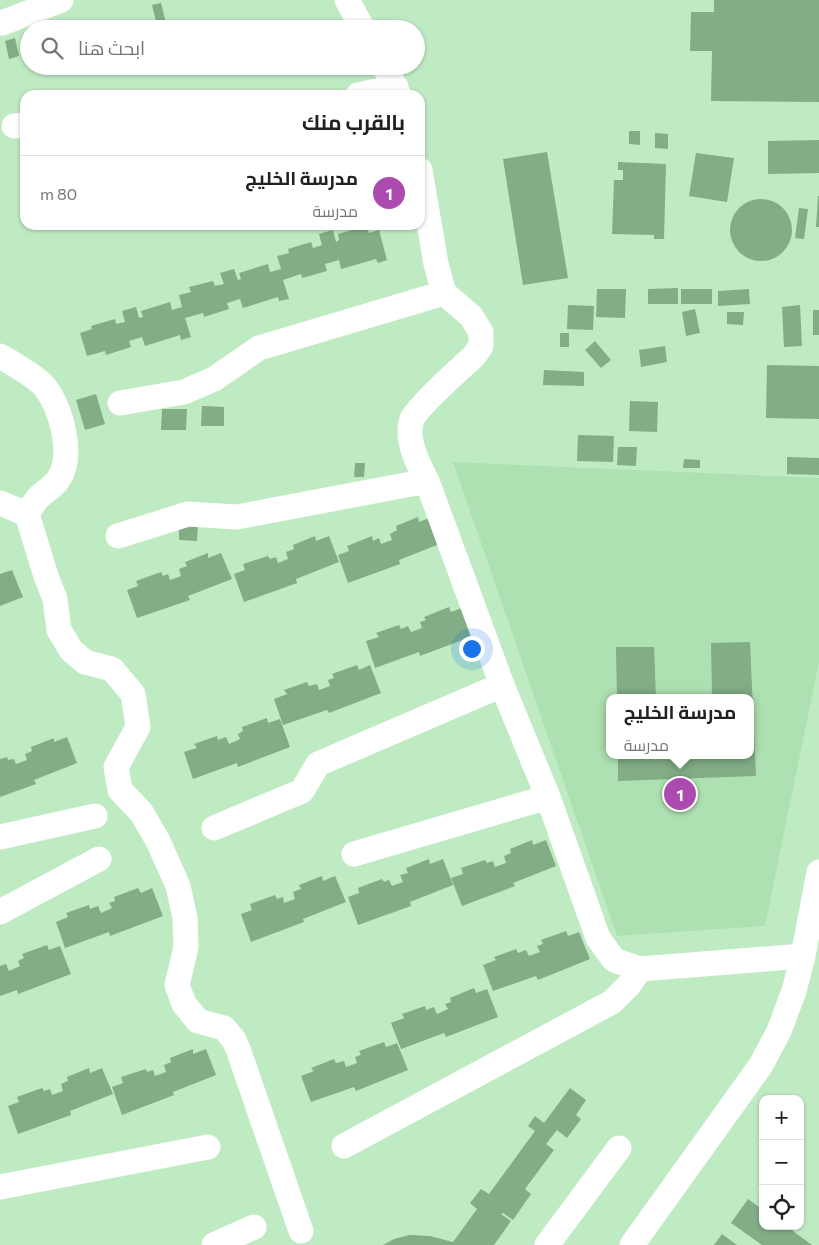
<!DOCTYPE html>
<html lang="ar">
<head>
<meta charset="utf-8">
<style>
	:root { --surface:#fff; --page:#f2f2f2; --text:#202124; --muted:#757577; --line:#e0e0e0; --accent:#ad4ab0 }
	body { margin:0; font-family:Commissioner,Cairo,sans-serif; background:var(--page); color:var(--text); direction:rtl }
	.controls { position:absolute; right:15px; bottom:15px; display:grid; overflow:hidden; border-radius:10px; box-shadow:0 1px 4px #0004 }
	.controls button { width:45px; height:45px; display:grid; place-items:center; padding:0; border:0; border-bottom:1px solid var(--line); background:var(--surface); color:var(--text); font:25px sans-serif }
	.you { position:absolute; left:471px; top:648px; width:18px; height:18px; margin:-12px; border:4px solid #fff; border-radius:50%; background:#1a73e8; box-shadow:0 0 0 8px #1a73e833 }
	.badge { display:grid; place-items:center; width:32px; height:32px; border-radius:50%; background:var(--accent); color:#fff; font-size:16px; font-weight:700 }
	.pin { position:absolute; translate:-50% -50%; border:2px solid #fff; box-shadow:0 1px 5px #0006 }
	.popup { position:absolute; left:606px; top:694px; width:148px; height:65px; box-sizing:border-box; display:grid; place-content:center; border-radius:10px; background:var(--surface); filter:drop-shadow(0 1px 4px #0005); font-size:16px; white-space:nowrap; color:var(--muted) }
	.popup b { font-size:19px; color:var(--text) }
	.popup::after { content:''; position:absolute; left:50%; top:100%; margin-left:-10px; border:10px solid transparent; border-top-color:var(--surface) }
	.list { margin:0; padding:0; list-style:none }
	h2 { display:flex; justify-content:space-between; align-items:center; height:65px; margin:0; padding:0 20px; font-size:21px }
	h2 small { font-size:16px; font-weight:400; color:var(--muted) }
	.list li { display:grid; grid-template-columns:32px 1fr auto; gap:15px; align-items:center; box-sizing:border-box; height:75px; padding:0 20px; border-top:1px solid var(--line) }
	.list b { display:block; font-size:19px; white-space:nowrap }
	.list p { margin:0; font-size:16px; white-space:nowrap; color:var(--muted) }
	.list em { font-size:16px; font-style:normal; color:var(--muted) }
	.icon { flex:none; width:28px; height:28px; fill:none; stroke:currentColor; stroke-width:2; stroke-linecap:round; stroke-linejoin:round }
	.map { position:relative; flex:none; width:819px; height:1245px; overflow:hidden; direction:ltr }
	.search { position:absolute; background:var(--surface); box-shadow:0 1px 4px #0004; left:20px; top:20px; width:405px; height:55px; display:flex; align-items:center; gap:12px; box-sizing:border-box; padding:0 18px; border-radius:28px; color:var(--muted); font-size:19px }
	.panel { position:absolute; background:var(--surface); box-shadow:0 1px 4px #0004; left:20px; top:90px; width:405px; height:140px; border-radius:15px; direction:rtl }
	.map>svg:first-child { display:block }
	.built { fill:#aee1b2; fill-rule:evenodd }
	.building { fill:#82ad85 }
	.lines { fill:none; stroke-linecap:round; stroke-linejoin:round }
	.minor { stroke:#fff; stroke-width:25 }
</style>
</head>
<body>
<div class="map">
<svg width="819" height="1245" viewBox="0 0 819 1245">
	<rect width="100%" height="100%" fill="#bfebc2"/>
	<path class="built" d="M453 462 819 478V662L765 926 617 936ZM610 698H750V755H610Z"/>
	<path class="building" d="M714 0H819V102L711 101 712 51H690L691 12H714Z
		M161 3 166 23 157 25 152 5Z
		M15 38 19 56 9 59 5 41Z
		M629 131H640V145L629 144Z
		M655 133 668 134V149L655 148Z
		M819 140V173L768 174V141Z
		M547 152 568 278 523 285 503 159Z
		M696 153 734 158 727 202 689 196Z
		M618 162 666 164 664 239H654V235L612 234 614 180H623V170H618Z
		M818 196H819V227H816Z
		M730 230a31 31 0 1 1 62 0a31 31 0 1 1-62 0Z
		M799 208 808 209 804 239 795 238Z
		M366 226 369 233 379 230 387 260 378 263 376 259 341 269 339 260 325 264 327 271 302 278 301 274 283 280 289 299 279 301 278 297 243 308 240 299 227 303 229 309 204 317 203 313 185 318 191 337 181 340 180 335 145 346 142 337 129 341 131 347 106 355 105 351 87 356 80 333 92 329 91 326 115 319 116 324 125 322 122 311 136 307 139 318 143 317 141 311 170 302 172 310 182 307 179 295 191 292 189 287 213 281 215 286 224 284 220 273 234 269 238 280 241 279 239 273 268 264 270 272 281 269 277 256 289 253 288 249 311 242 313 248 322 245 319 234 333 230 336 242 339 240 338 234Z
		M678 288V304H648V289Z
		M597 289H626L625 318 596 317Z
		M681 289H712V304H681Z
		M749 289 750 304 718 306V291Z
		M568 305 594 306 593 330 567 329Z
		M800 305 802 346 784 347 782 307Z
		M695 309 700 333 686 336 682 312Z
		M813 310H819V335H813Z
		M727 312H744L743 325 727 324Z
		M560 333H569V347H560Z
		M595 341 611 360 601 368 585 350Z
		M665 346 667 362 641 367 639 350Z
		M767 365 819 366V419L766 418Z
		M544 370 584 372V386L543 385Z
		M96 394 105 424 85 430 76 400Z
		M630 401 658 402 657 432 629 431Z
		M202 406 224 407V426H201Z
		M162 409H187L186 430H161Z
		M578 435 614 436 613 462 577 461Z
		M618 447H637L636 466 617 465Z
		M787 457 819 458V475L787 474Z
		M684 459 700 460V468H683Z
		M355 463H365L364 477H354Z
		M418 517 419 522 432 517 442 543 399 560 400 564 348 583 338 555 349 551 347 546 372 536 373 541 379 538 381 544 392 540 390 534 397 530 396 526Z
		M179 522 198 523 197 541 179 540Z
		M315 536 316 541 329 536 339 562 296 579 297 583 244 602 234 574 245 570 243 564 268 556 270 559 276 557 278 563 288 559 286 552 294 549 293 545Z
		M208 553V558L221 553 232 579 188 596 190 600 137 618 127 590 138 586 136 581 161 572 163 576 168 574 170 580 181 576 179 569 187 566 185 562Z
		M12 570 23 597 0 606V574Z
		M449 607 451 612 462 608 473 636 420 656 419 652 375 668 366 641 379 637 376 633 399 625 401 629 408 626 411 632 422 628 420 622 426 620 424 617Z
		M750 642 756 776 618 781V755H750V698H712L711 643Z
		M616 647H654L656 698H617Z
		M357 665 359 670 370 665 381 693 329 713 327 710 283 725 274 699 287 694 284 690 307 682 309 686 317 684 319 690 330 686 328 680 334 678 332 674Z
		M267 718 268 723 280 719 290 747 238 767 237 763 193 779 184 752 197 748 194 744 217 736 218 740 226 737 229 744 240 739 238 734 243 731 242 727Z
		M67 737 77 763 34 780 36 784 0 797V759L7 757 8 760 14 759 16 764 27 760 25 754 32 751 31 747 54 738V742Z
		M532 840 533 845 546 840 556 866 513 883 515 886 462 906 451 878 463 874 461 868 485 860 487 863 493 861 495 867 506 863 504 856 511 853 510 849Z
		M429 859 430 864 443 859 453 885 410 902 411 906 358 925 348 897 359 893 358 888 382 879 384 882 389 880 392 886 403 882 400 875 408 873 406 868Z
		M322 876 323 881 335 876 346 902 303 919 304 922 251 942 241 914 252 910 250 904 275 895 277 899 283 897 284 903 295 899 293 892 301 889 299 885Z
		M138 888 141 893 152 888 163 916 110 936 109 932 65 948 56 922 68 917 66 913 89 905 90 909 98 906 101 913 112 908 109 903 115 901 114 897Z
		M566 931 568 936 579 932 590 959 538 980 536 976 493 991 483 965 496 960 494 957 516 949 518 953 526 950 529 956 540 952 537 946 543 944 541 940Z
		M47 945 49 950 60 946 71 974 18 994 17 990 0 996V966L6 964 9 971 20 966 18 961 24 958 22 954Z
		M474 988 476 993 487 989 498 1017 446 1037 444 1033 401 1049 391 1023 404 1018 402 1014 425 1006 426 1010 434 1007 437 1014 448 1009 445 1004 451 1002 450 998Z
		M384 1042 386 1047 397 1043 408 1070 356 1091 354 1087 311 1102 301 1076 314 1071 311 1068 334 1059 336 1063 344 1061 346 1067 357 1063 355 1057 361 1055 359 1051Z
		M193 1049V1054L206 1049 216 1075 173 1092 174 1095 122 1115 112 1087 123 1083 121 1077 146 1069 147 1072 153 1070 155 1076 166 1072 164 1065 171 1062 170 1058Z
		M89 1068 90 1073 102 1068 113 1094 70 1111 71 1115 18 1134 8 1106 19 1102 17 1097 42 1088 44 1091 50 1089 52 1095 63 1091 61 1084 68 1081 67 1077Z
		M570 1088 586 1100 576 1115 581 1119 567 1138 557 1130 546 1144 554 1150 525 1189 531 1194 513 1220 503 1213 501 1214 511 1221 494 1245H383L394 1239 409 1235 430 1236 453 1242 477 1209 470 1203 481 1189 489 1194 535 1131 528 1126 535 1116 544 1123Z
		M748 1199 763 1210V1226H786L812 1245H762L731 1223Z
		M722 1234 737 1245H714Z"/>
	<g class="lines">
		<path class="minor" d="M347 0 363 29
			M2 23 61 0
			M384 66 399 95
			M358 95 396 87
			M14 126 25 125
			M420 170 436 264 444 293 471 316 481 332V346L474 356C462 367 418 406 412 419 405 439 418 464 427 481L502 685 548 797 598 938 614 960 640 969 803 956
			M0 356C12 363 35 376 44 386 61 407 75 456 58 480 53 487 44 492 38 498 34 503 30 509 27 514L46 576 55 599 59 630 71 650 85 662 112 669 133 694 138 727 116 767 120 790 141 812 158 841 178 886 185 918 186 947 177 985 184 1004 198 1021 224 1028 234 1040 238 1049 301 1231
			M120 403 184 392 214 379 259 348 444 293
			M0 503 27 514
			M118 536 188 514 237 517 427 481
			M214 828 302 791 318 764 502 685
			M0 837 95 816
			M354 854 548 797
			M0 912 99 859
			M344 1146 612 1002 629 985 640 969
			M0 1187 208 1147
			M214 1245 254 1227
			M547 1245 619 1148
			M632 1245 761 1065 779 1031 794 991 803 956 819 872"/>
	</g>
</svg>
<div class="controls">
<button>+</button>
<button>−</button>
<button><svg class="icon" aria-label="locate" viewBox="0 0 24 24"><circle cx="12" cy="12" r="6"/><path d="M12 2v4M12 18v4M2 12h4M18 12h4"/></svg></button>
</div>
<div class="you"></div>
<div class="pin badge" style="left:680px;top:794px">1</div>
<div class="popup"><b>مدرسة الخليج</b>مدرسة</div>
<div class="search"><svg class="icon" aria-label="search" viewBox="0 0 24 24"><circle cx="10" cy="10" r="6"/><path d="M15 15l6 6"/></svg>ابحث هنا</div>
<section class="panel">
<h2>بالقرب منك<small></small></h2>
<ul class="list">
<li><span class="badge">1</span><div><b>مدرسة الخليج</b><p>مدرسة</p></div><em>80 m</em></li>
</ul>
</section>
</div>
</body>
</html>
